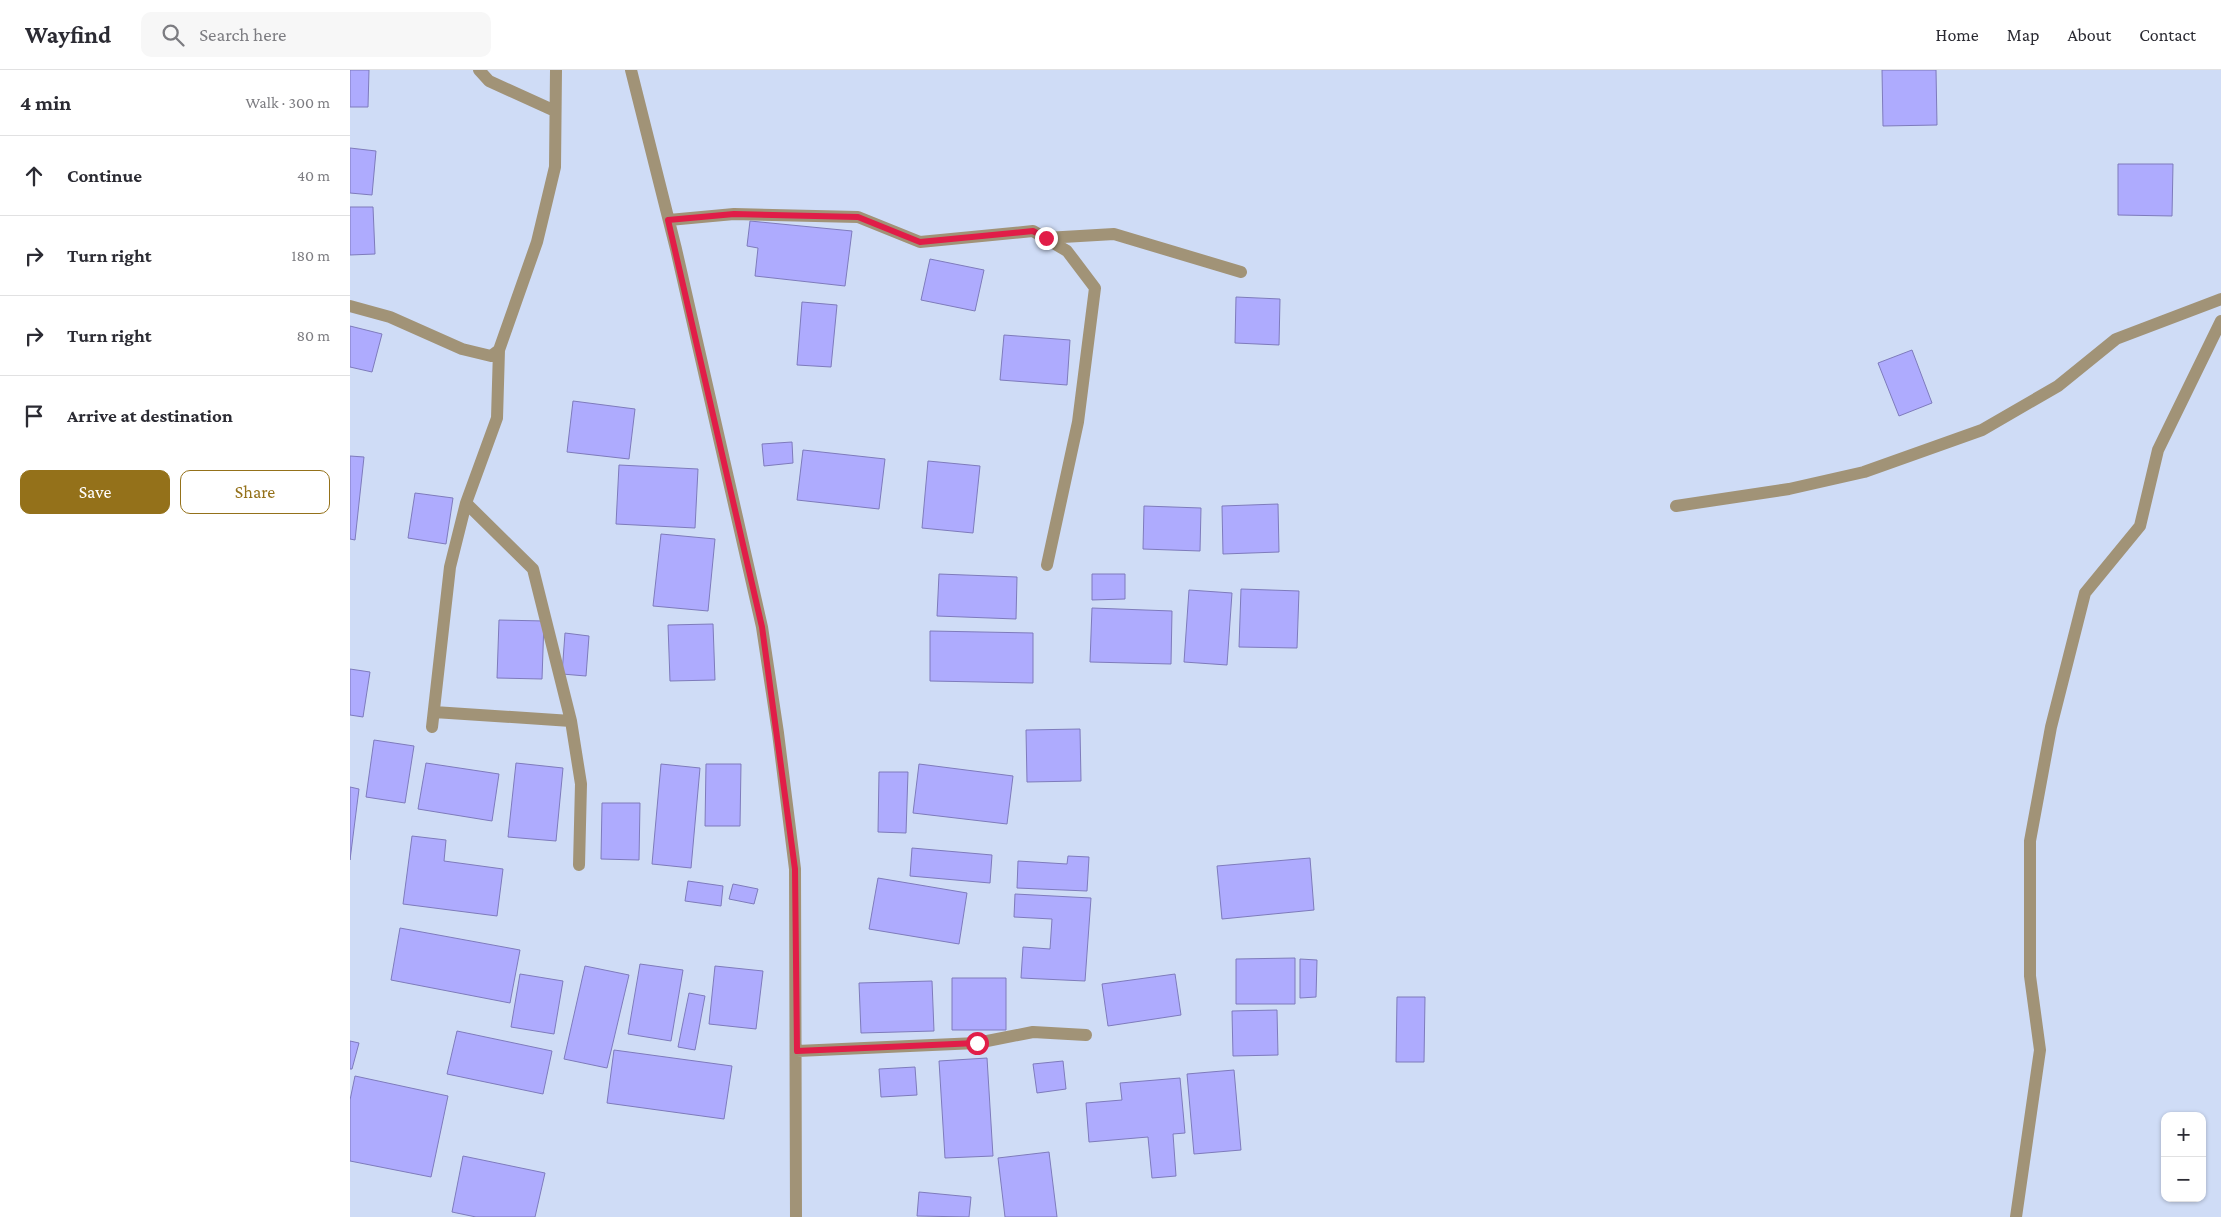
<!DOCTYPE html>
<html lang="en">
<head>
<meta charset="utf-8">
<style>
	:root { --surface:#fff; --page:#f7f7f7; --text:#2b2b33; --muted:#7c7c81; --line:#e1e1e2; --accent:#94711a }
	body { margin:0; font-family:"Crimson Pro",serif; background:var(--page); color:var(--text) }
	.controls { position:absolute; right:15px; bottom:15px; display:grid; overflow:hidden; border-radius:10px; box-shadow:0 1px 4px #0004 }
	.controls button { width:45px; height:45px; display:grid; place-items:center; padding:0; border:0; border-bottom:1px solid var(--line); background:var(--surface); color:var(--text); font:25px sans-serif }
	.stop { position:absolute; width:15px; height:15px; margin:-11px; border:4px solid #e11d48; border-radius:50%; background:#fff }
	.stop.end { background:#e11d48; border-color:#fff; box-shadow:0 1px 5px #0008 }
	.list { margin:0; padding:0; list-style:none }
	h2 { display:flex; justify-content:space-between; align-items:center; height:65px; margin:0; padding:0 20px; font-size:21px }
	h2 small { font-size:16px; font-weight:400; color:var(--muted) }
	.list li { display:grid; grid-template-columns:32px 1fr auto; gap:15px; align-items:center; box-sizing:border-box; height:80px; padding:0 20px; border-top:1px solid var(--line) }
	.list b { display:block; font-size:19px; white-space:nowrap }
	.list em { font-size:16px; font-style:normal; color:var(--muted) }
	.actions { display:flex; gap:10px; padding:15px 20px }
	.actions a { flex:1; padding:11px 0; border:1px solid var(--accent); border-radius:10px; text-align:center; font-size:18px; color:var(--accent) }
	.actions .main { background:var(--accent); color:#fff }
	.icon { flex:none; width:28px; height:28px; fill:none; stroke:currentColor; stroke-width:2; stroke-linecap:round; stroke-linejoin:round }
	.map { position:relative; flex:none; width:1871px; height:1147px; overflow:hidden }
	header { display:flex; align-items:center; gap:30px; box-sizing:border-box; height:70px; padding:0 25px; background:var(--surface); border-bottom:1px solid var(--line) }
	header strong { font-size:24px }
	nav { display:flex; gap:28px; margin-inline-start:auto; font-size:18px }
	.search { width:350px; height:45px; background:var(--page); display:flex; align-items:center; gap:12px; box-sizing:border-box; padding:0 18px; border-radius:10px; color:var(--muted); font-size:19px }
	main { display:flex }
	aside { flex:1; background:var(--surface) }
	.map>svg:first-child { display:block }
	.building { fill:#aeabfe; stroke:#7e7bbc }
	.lines { fill:none; stroke-linecap:round; stroke-linejoin:round }
	.street { stroke:#a19377; stroke-width:12 }
	.route { stroke:#e11d48; stroke-width:6 }
</style>
</head>
<body>
<header>
<strong>Wayfind</strong>
<div class="search"><svg class="icon" aria-label="search" viewBox="0 0 24 24"><circle cx="10" cy="10" r="6"/><path d="M15 15l6 6"/></svg>Search here</div>
<nav><a>Home</a><a>Map</a><a>About</a><a>Contact</a></nav>
</header>
<main>
<aside>
<h2>4 min<small>Walk · 300 m</small></h2>
<ul class="list">
<li><svg class="icon" aria-label="ahead" viewBox="0 0 24 24"><path d="M12 20V5M6 11l6-6 6 6"/></svg><div><b>Continue</b></div><em>40 m</em></li>
<li><svg class="icon" aria-label="right" viewBox="0 0 24 24"><path d="M7 20v-9h11M14 6l5 5-5 5"/></svg><div><b>Turn right</b></div><em>180 m</em></li>
<li><svg class="icon" aria-label="right" viewBox="0 0 24 24"><path d="M7 20v-9h11M14 6l5 5-5 5"/></svg><div><b>Turn right</b></div><em>80 m</em></li>
<li><svg class="icon" aria-label="arrive" viewBox="0 0 24 24"><path d="M6 21V4h12l-3 4 3 4H6"/></svg><div><b>Arrive at destination</b></div></li>
</ul>
<div class="actions"><a class="main">Save</a><a>Share</a></div>
</aside>
<div class="map">
<svg width="1871" height="1147" viewBox="0 0 1871 1147">
	<rect width="100%" height="100%" fill="#cfdcf6"/>
	<path class="building" d="M0 0H19L18 37H0Z
		M1532 0H1586L1587 55 1533 56Z
		M0 78 26 81 22 125 0 123Z
		M1768 94H1823L1822 146 1768 145Z
		M0 137H23L25 184 0 185Z
		M400 151 502 161 495 216 405 206 408 178 397 176Z
		M580 189 634 200 625 241 571 230Z
		M886 227 930 229 929 275 885 273Z
		M452 232 487 235 481 297 447 295Z
		M0 256 32 264 22 302 0 297Z
		M654 265 720 270 717 315 650 310Z
		M1562 280 1582 333 1549 346 1528 293Z
		M223 331 285 339 279 389 217 382Z
		M442 372 443 393 414 396 412 374Z
		M453 380 535 389 529 439 447 430Z
		M0 386 14 387 5 470 0 469Z
		M578 391 630 396 623 463 572 458Z
		M269 395 348 399 345 458 266 454Z
		M65 423 103 428 96 474 58 468Z
		M928 434 929 482 873 484 872 436Z
		M794 436 851 438 850 481 793 479Z
		M311 464 365 469 358 541 303 536Z
		M589 504 667 507 666 549 587 546Z
		M742 504H775V529L742 530Z
		M891 519 949 521 947 578 889 577Z
		M839 520 882 523 877 595 834 592Z
		M742 538 822 541 821 594 740 592Z
		M149 550 194 551 192 609 147 608Z
		M363 554 365 610 320 611 318 555Z
		M580 561 683 563V613L580 611Z
		M215 563 239 566 236 606 212 604Z
		M0 599 20 602 13 647 0 645Z
		M730 659 731 711 677 712 676 660Z
		M24 670 64 676 55 733 16 727Z
		M76 693 149 704 142 751 68 739Z
		M166 693 213 698 206 771 158 767Z
		M311 694 350 698 341 798 302 794Z
		M356 694H391L390 756H355Z
		M569 694 663 706 657 754 563 743Z
		M529 702H558L556 763 528 762Z
		M0 717 9 719 0 790Z
		M252 733H290L289 790 251 789Z
		M62 766 96 770 94 791 153 799 147 846 53 834Z
		M562 778 642 785 640 813 560 806Z
		M718 786 739 787 737 821 667 818 668 791 717 794Z
		M960 788 964 840 872 849 867 796Z
		M528 808 617 823 609 874 519 859Z
		M338 811 373 816 371 836 335 831Z
		M383 814 408 819 404 834 379 829Z
		M665 824 741 828 735 911 671 908 673 877 700 879 702 849 664 847Z
		M50 858 170 880 160 933 41 910Z
		M945 888V934H886V889Z
		M950 889 967 890 966 927 950 928Z
		M290 894 333 900 321 971 278 964Z
		M235 896 279 905 257 998 214 989Z
		M365 896 413 901 406 959 359 954Z
		M170 904 213 911 204 964 161 957Z
		M825 904 831 945 758 956 752 914Z
		M602 908H656V960H602Z
		M582 911 584 961 511 963 509 913Z
		M339 923 355 926 345 980 328 977Z
		M1047 927H1075L1074 992H1046Z
		M927 940 928 985 883 986 882 941Z
		M107 961 202 981 193 1024 97 1004Z
		M0 971 9 973 2 999H0Z
		M264 980 382 996 374 1049 257 1033Z
		M637 988 643 1086 595 1088 589 991Z
		M713 991 716 1019 687 1023 683 994Z
		M565 997 567 1025 531 1027 529 999Z
		M884 1000 891 1080 844 1084 837 1004Z
		M5 1006 98 1026 81 1107 0 1091V1030Z
		M830 1008 835 1063 823 1064 826 1106 802 1108 798 1067 739 1072 736 1033 772 1030 770 1013Z
		M699 1082 707 1147H655L648 1088Z
		M113 1086 195 1103 185 1147H126L102 1142Z
		M569 1122 621 1127 619 1147 567 1146Z"/>
	<g class="lines">
		<path class="street" d="M129 0 139 11 205 41
			M281 0 326 179 412 557 428 663 445 799 446 1147
			M319 150 384 144 508 147 570 172 683 161 717 181 745 218 728 352 697 495
			M696 168 764 164 891 202
			M0 236 40 247 112 279 141 286 149 280
			M116 433 183 499 221 651 231 714 229 795
			M1326 436 1439 419 1514 402 1632 360 1708 316 1766 269 1871 229
			M84 642 221 651
			M82 657 100 497 116 433 147 348 149 280 187 172 205 97 206 0
			M447 981 627 973 683 962 736 965
			M1666 1147 1690 980 1680 906V771L1701 657 1735 523 1790 456 1808 380 1871 251"/>
	</g>
	<g class="lines">
		<path class="route" d="M627 973 447 981 445 799 412 557 318 150 384 144 508 147 570 172 683 161 696 168"/>
	</g>
</svg>
<div class="controls">
<button>+</button>
<button>−</button>
</div>
<div class="stop" style="left:627px;top:973px"></div>
<div class="stop end" style="left:696px;top:168px"></div>
</div>
</main>
</body>
</html>
